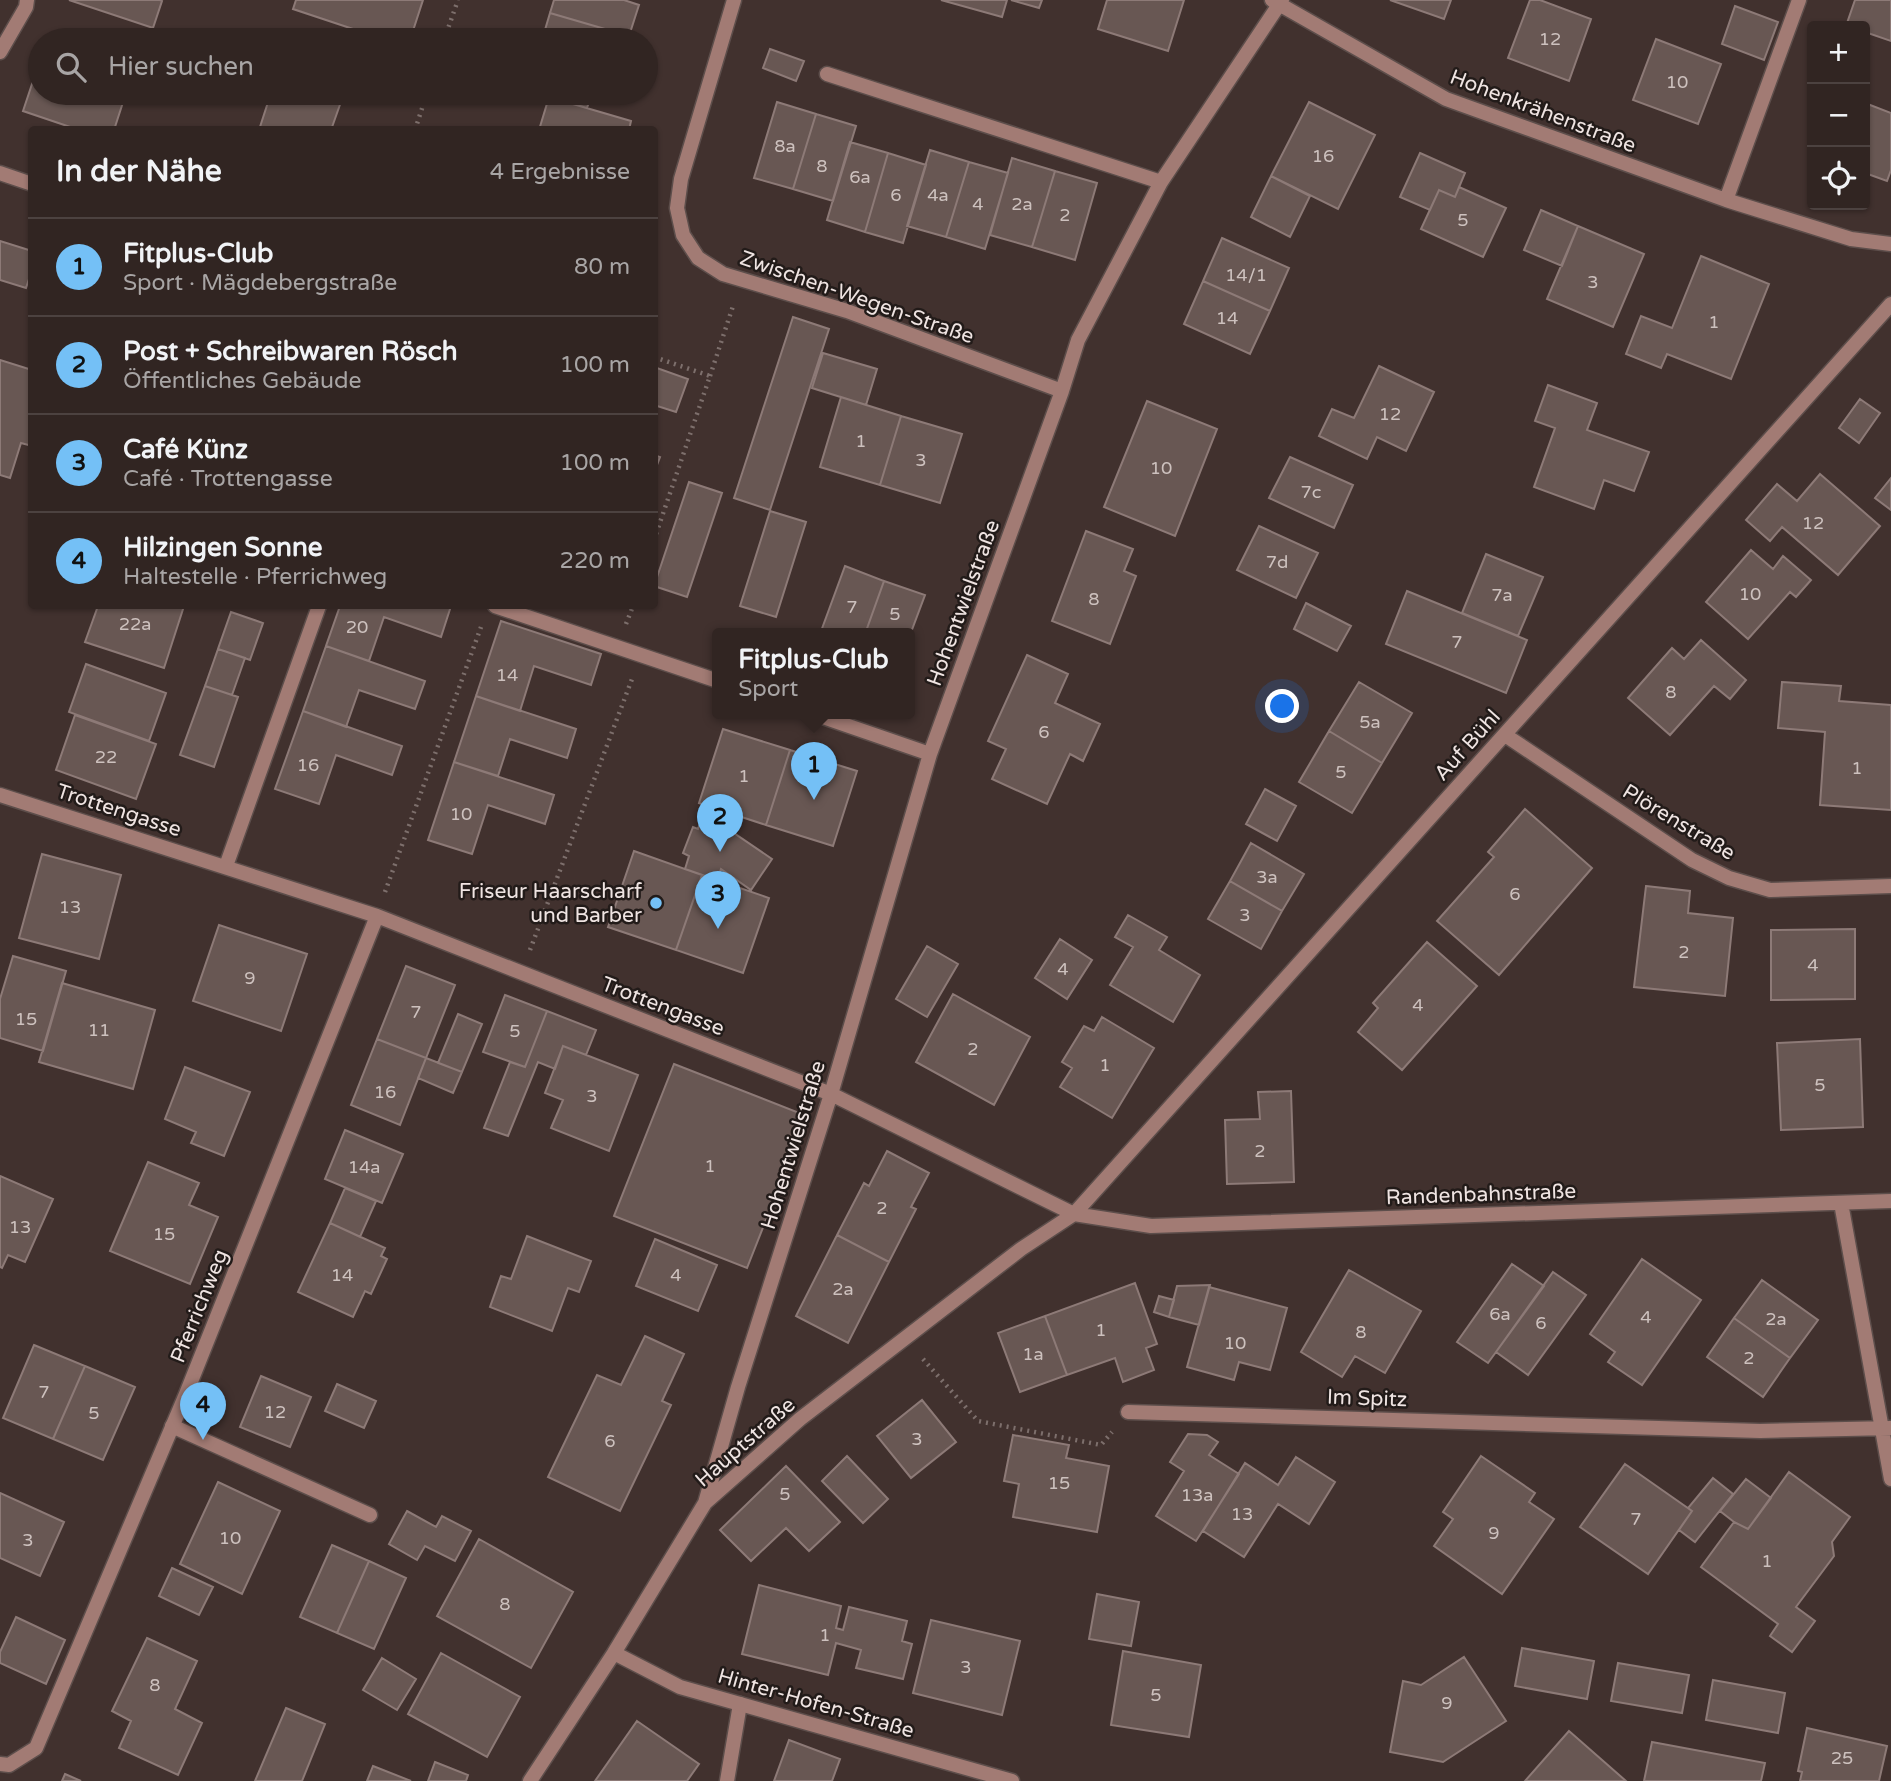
<!DOCTYPE html>
<html lang="de">
<head>
<meta charset="utf-8">
<style>
	:root { --surface:#312522; --page:#3d312f; --text:#f1f3f6; --muted:#a8a5a5; --line:#4c4240; --accent:#74c0f6 }
	body { margin:0; font-family:"Varela Round",sans-serif; background:var(--page); color:var(--text) }
	.controls { position:absolute; right:21px; top:21px; display:grid; overflow:hidden; border-radius:7px; box-shadow:0 2px 5px #0004 }
	.controls button { width:63px; height:63px; display:grid; place-items:center; padding:0; border:0; border-bottom:2px solid var(--line); background:var(--surface); color:var(--text); font:35px sans-serif }
	.you { position:absolute; left:1283px; top:707px; width:24px; height:24px; margin:-18px; border:5px solid #fff; border-radius:50%; background:#1a73e8; box-shadow:0 0 0 10px #1a73e833 }
	.badge { display:grid; place-items:center; width:46px; height:46px; border-radius:50%; background:var(--accent); color:#111; font-size:23px; font-weight:700 }
	.pin { position:absolute; translate:-50% -58px; filter:drop-shadow(0 2px 4px #0008) }
	.pin::after { content:''; position:absolute; top:37px; width:24px; height:21px; background:inherit; clip-path:polygon(0 0,100% 0,50% 100%) }
	.popup { position:absolute; left:712px; top:628px; width:203px; height:91px; box-sizing:border-box; display:grid; place-content:center; border-radius:7px; background:var(--surface); filter:drop-shadow(0 2px 5px #0005); font-size:23px; white-space:nowrap; color:var(--muted) }
	.popup b { font-size:26px; color:var(--text) }
	.popup::after { content:''; position:absolute; left:50%; top:100%; margin-left:-14px; border:14px solid transparent; border-top-color:var(--surface) }
	.list { margin:0; padding:0; list-style:none }
	h2 { display:flex; justify-content:space-between; align-items:center; height:91px; margin:0; padding:0 28px; font-size:30px }
	h2 small { font-size:23px; font-weight:400; color:var(--muted) }
	.list li { display:grid; grid-template-columns:46px 1fr auto; gap:21px; align-items:center; box-sizing:border-box; height:98px; padding:0 28px; border-top:2px solid var(--line) }
	.list b { display:block; font-size:26px; white-space:nowrap }
	.list p { margin:0; font-size:23px; white-space:nowrap; color:var(--muted) }
	.list em { font-size:23px; font-style:normal; color:var(--muted) }
	.icon { flex:none; width:38px; height:38px; fill:none; stroke:currentColor; stroke-width:2; stroke-linecap:round; stroke-linejoin:round }
	.map { position:relative; flex:none; width:1891px; height:1781px; overflow:hidden }
	.search { position:absolute; background:var(--surface); box-shadow:0 2px 5px #0004; left:28px; top:28px; width:630px; height:77px; display:flex; align-items:center; gap:18px; box-sizing:border-box; padding:0 24px; border-radius:38px; color:var(--muted); font-size:26px }
	.panel { position:absolute; background:var(--surface); box-shadow:0 2px 5px #0004; left:28px; top:126px; width:630px; height:483px; border-radius:7px }
	.map>svg:first-child { display:block }
	.building { fill:#685753; stroke:#8d7a77; stroke-width:2 }
	.lines { fill:none; stroke-linecap:round; stroke-linejoin:round }
	.service-casing { stroke:#5d4e4b; stroke-width:17 }
	.minor-casing { stroke:#5d4e4b; stroke-width:17 }
	.path { stroke:#7d6f6c; stroke-width:4.5; stroke-dasharray:2 5; stroke-linecap:butt }
	.service { stroke:#a27b74; stroke-width:14 }
	.minor { stroke:#a27b74; stroke-width:14 }
	.poi-dot { fill:#74c0f6; stroke:#221b19; stroke-width:2.5 }
	.labels { text-anchor:middle; stroke-width:5; stroke-linejoin:round; paint-order:stroke }
	.number-label { font-size:18px; fill:#cdc1be }
	.street-label { font-size:21px; fill:#efe4e2; stroke:#221b19 }
	.poi-label { font-size:21px; fill:#efe4e2; stroke:#221b19; text-anchor:end }
</style>
</head>
<body>
<div class="map">
<svg width="1891" height="1781" viewBox="0 0 1891 1781">
	<rect width="100%" height="100%" fill="#41312e"/>
	<path class="building" d="M69 0H160L162 1 153 28Z
		M296 0H423L410 40H386L293 9Z
		M554 0H624L639 5 629 36 550 13Z
		M941 0H1007L1002 17Z
		M1011 0H1042L1039 8Z
		M1107 0H1184L1168 51 1098 29Z
		M1390 0H1451L1444 19Z
		M1530 0H1540L1591 19 1569 81 1508 58Z
		M1855 0H1891V41L1865 32V26H1846Z
		M1735 6 1778 22 1764 60 1722 44Z
		M550 13 629 36 628 40H542Z
		M57 32 83 40H54Z
		M1656 39 1721 64 1698 124 1633 100Z
		M770 49 804 61 796 81 763 68Z
		M40 60V93H126L114 130H79L23 111Z
		M271 93H323L342 99 331 130H259Z
		M537 93H592L587 108Z
		M549 97 631 121 629 130H539Z
		M777 102 816 114 793 189 754 178Z
		M1309 102 1375 135 1338 209 1271 176Z
		M1865 103 1891 113V170L1887 181 1865 173Z
		M816 114 856 126 833 201 793 189Z
		M850 142 888 153 865 232 827 220Z
		M930 150 969 162 946 237 907 226Z
		M888 153 926 165 903 243 865 232Z
		M1420 153 1465 173 1455 197 1439 190 1430 210 1400 197Z
		M1012 158 1055 171 1032 247 990 235Z
		M969 162 1008 173 985 249 946 237Z
		M1055 171 1097 183 1075 260 1032 247Z
		M1271 176 1310 196 1290 237 1251 217Z
		M1459 187 1506 208 1483 257 1421 229 1439 190 1455 197Z
		M1541 210 1578 226 1562 266 1524 250Z
		M1578 226 1644 254 1613 327 1547 299Z
		M1222 238 1289 268 1270 311 1203 281Z
		M0 241 32 251V270L26 288 0 280Z
		M1701 256 1769 284 1731 379 1667 354 1661 368 1626 354 1641 316 1672 328Z
		M1203 281 1270 311 1250 354 1184 324Z
		M793 317 829 329 770 510 734 498Z
		M823 353 877 369 866 405 812 388Z
		M0 360 32 370V446L21 443 10 478 0 475Z
		M1379 366 1434 392 1406 451 1377 437 1367 459 1319 436 1332 409 1354 418Z
		M654 367 688 379 676 412 654 405Z
		M1548 385 1597 403 1587 430 1649 452 1634 491 1604 480 1594 509 1534 487 1555 428 1535 421Z
		M841 397 901 416 880 485 820 467Z
		M1860 399 1880 413 1859 443 1839 428Z
		M1147 401 1217 429 1175 536 1104 507Z
		M901 416 962 434 940 503 880 485Z
		M654 455 660 457 654 473Z
		M1290 457 1353 485 1334 528 1269 498Z
		M1820 474 1880 526 1838 575 1782 527 1770 541 1746 520 1777 484 1797 501Z
		M1891 478V510L1875 498Z
		M689 482 722 493 687 597 654 586Z
		M770 511 806 522 776 617 740 606Z
		M1259 526 1318 553 1296 598 1237 570Z
		M1086 531 1133 549 1124 571 1136 576 1110 644 1052 621Z
		M1751 550 1773 569 1783 556 1811 580 1796 597 1790 592 1748 639 1706 602Z
		M1486 554 1543 577 1518 636 1462 613Z
		M845 566 884 581 865 634H820Z
		M884 581 925 595 910 635 865 634Z
		M1407 591 1527 640 1506 693 1386 644Z
		M1306 603 1351 626 1337 651 1294 629Z
		M98 606H184L164 668 85 642Z
		M340 606H451L441 637 384 617 369 661 326 646Z
		M231 612 263 623 250 660 218 649Z
		M501 621 601 654 591 685 534 666 520 711 476 696Z
		M1701 640 1746 680 1730 699 1714 686 1670 735 1628 698 1672 648 1684 659Z
		M326 646 425 681 415 709 359 690 346 727 303 711Z
		M218 649 245 658 232 695 205 686Z
		M1027 655 1068 674 1055 703 1100 724 1083 761 1070 754 1047 804 992 779 1006 749 988 741Z
		M86 664 166 693 149 741 69 712Z
		M1359 682 1412 713 1382 763 1329 731Z
		M1782 682 1841 686 1839 701 1891 705V810L1820 805 1825 732 1778 728Z
		M205 686 238 697 214 767 180 755Z
		M476 696 576 729 567 758 510 739 498 776 454 762Z
		M303 711 402 746 392 775 336 755 319 804 275 789Z
		M75 715 156 744 136 799 56 770Z
		M723 729 790 750 766 825 699 803Z
		M1329 731 1382 763 1352 813 1299 782Z
		M790 750 857 771 833 846 766 825Z
		M454 762 554 795 545 824 488 805 472 854 428 840Z
		M1265 789 1296 806 1277 841 1246 824Z
		M706 805 740 816 734 833 772 859 751 890 721 869 717 880 685 869 689 856 683 853 693 827 698 829Z
		M1525 809 1592 868 1499 975 1437 921 1494 857 1488 852Z
		M1251 843 1304 874 1282 911 1230 881Z
		M634 851 702 875 676 950 608 927Z
		M42 854 121 875 99 959 19 938Z
		M702 875 769 898 743 973 676 950Z
		M1230 881 1282 911 1261 949 1208 919Z
		M1646 886 1690 891 1688 913 1733 918 1725 996 1634 987Z
		M1128 915 1167 937 1159 950 1200 975 1173 1022 1110 985 1133 947 1115 937Z
		M219 925 307 954 281 1031 193 1001Z
		M1855 929V999L1771 1000V930Z
		M1060 939 1092 960 1067 999 1035 978Z
		M1427 942 1477 986 1402 1070 1358 1032 1378 1008 1373 1003Z
		M927 946 958 964 927 1017 896 999Z
		M13 956 66 971 43 1051 0 1038V999Z
		M406 966 455 985 426 1058 377 1039Z
		M62 983 155 1010 133 1089 39 1062Z
		M953 994 1030 1037 994 1105 916 1062Z
		M505 995 547 1011 525 1067 483 1052Z
		M547 1011 596 1030 586 1055 563 1046 555 1069 538 1062 508 1136 484 1128 510 1062 525 1067Z
		M458 1014 482 1024 462 1072 438 1063Z
		M1102 1017 1154 1048 1112 1118 1060 1087 1072 1068 1062 1062 1084 1026 1094 1031Z
		M377 1039 426 1058 400 1125 351 1105Z
		M1860 1039 1863 1127 1781 1130 1777 1043Z
		M563 1046 638 1075 609 1151 551 1128 563 1100 545 1093Z
		M426 1058 462 1072 453 1093 418 1078Z
		M674 1064 807 1116 747 1268 614 1216Z
		M185 1067 250 1092 224 1156 191 1143 196 1132 165 1119Z
		M1291 1091 1294 1182 1227 1184 1225 1120 1260 1119 1258 1092Z
		M345 1130 403 1154 382 1203 325 1179Z
		M887 1151 929 1173 911 1207 916 1209 889 1262 837 1235 864 1183 869 1186Z
		M148 1162 199 1183 189 1205 218 1217 190 1284 110 1251Z
		M0 1176 53 1199 25 1262 8 1255 2 1268 0 1267Z
		M345 1188 376 1201 360 1237 330 1223Z
		M330 1223 385 1248 381 1256 387 1259 371 1294 365 1291 353 1317 298 1292Z
		M837 1235 889 1262 848 1343 796 1316Z
		M527 1236 591 1261 579 1292 568 1288 552 1331 490 1307 501 1276 511 1279Z
		M655 1239 717 1265 698 1311 636 1286Z
		M1642 1259 1701 1300 1642 1385 1608 1362 1615 1352 1590 1334Z
		M1512 1264 1544 1286 1488 1363 1457 1342Z
		M1349 1270 1421 1311 1385 1373 1355 1356 1342 1377 1301 1352Z
		M1553 1272 1586 1295 1528 1375 1496 1352Z
		M1762 1280 1818 1320 1790 1358 1734 1318Z
		M1135 1283 1157 1344 1146 1348 1154 1370 1123 1382 1115 1358 1067 1375 1045 1316Z
		M1210 1285 1199 1325 1169 1317 1177 1286Z
		M1209 1287 1287 1308 1270 1370 1239 1362 1234 1380 1187 1367Z
		M1159 1296 1174 1300 1169 1317 1154 1312Z
		M1045 1316 1067 1375 1020 1392 998 1333Z
		M1734 1318 1790 1358 1763 1397 1707 1357Z
		M645 1336 684 1354 662 1401 671 1405 620 1511 548 1477 597 1375 621 1385Z
		M34 1345 85 1366 53 1439 3 1418Z
		M85 1366 135 1387 103 1460 53 1439Z
		M261 1376 311 1397 290 1447 240 1427Z
		M337 1384 376 1401 364 1428 325 1411Z
		M922 1400 956 1442 911 1478 877 1436Z
		M1188 1434 1207 1435 1218 1442 1209 1455 1239 1474 1196 1541 1156 1516 1184 1471 1170 1462Z
		M1013 1435 1069 1445 1066 1458 1109 1466 1097 1532 1013 1517 1019 1484 1004 1481Z
		M847 1456 888 1499 863 1523 822 1481Z
		M1481 1456 1535 1493 1529 1502 1554 1519 1502 1594 1434 1546 1453 1519 1443 1512Z
		M1296 1457 1335 1482 1309 1524 1278 1504 1244 1557 1203 1531 1245 1463 1278 1485Z
		M1625 1464 1692 1511 1648 1574 1580 1527Z
		M786 1466 840 1522 809 1551 786 1528 751 1561 720 1530Z
		M1789 1472 1850 1517 1832 1542 1834 1556 1796 1607 1815 1621 1792 1652 1770 1636 1778 1624 1701 1567 1734 1522 1748 1529Z
		M1713 1478 1733 1494 1695 1542 1679 1530 1692 1511 1688 1508Z
		M1746 1479 1771 1498 1748 1529 1734 1522 1720 1511Z
		M218 1482 280 1511 242 1594 180 1564Z
		M0 1493 64 1522 40 1576 0 1558Z
		M407 1511 436 1527 442 1516 471 1531 455 1561 425 1546 417 1560 389 1544Z
		M479 1539 573 1592 531 1668 437 1616Z
		M332 1545 369 1561 337 1633 300 1617Z
		M369 1561 406 1578 374 1649 337 1633Z
		M172 1568 213 1587 199 1615 159 1596Z
		M759 1585 841 1606 836 1628 843 1630 849 1607 907 1621 902 1641 912 1644 903 1679 856 1668 861 1650 836 1643 828 1675 742 1654Z
		M1097 1594 1139 1602 1131 1646 1089 1639Z
		M16 1617 65 1640 46 1684 0 1663V1652Z
		M931 1620 1020 1641 1002 1715 913 1693Z
		M147 1638 197 1661 175 1709 202 1723 178 1775 119 1748 131 1721 112 1711Z
		M1522 1648 1594 1661 1587 1699 1515 1686Z
		M1123 1651 1201 1665 1189 1737 1111 1725Z
		M441 1653 520 1697 487 1757 408 1714Z
		M1464 1657 1506 1721 1443 1762 1390 1752 1403 1681 1421 1685Z
		M382 1658 416 1679 397 1710 363 1690Z
		M1618 1663 1689 1675 1682 1713 1611 1701Z
		M1713 1680 1785 1693 1778 1733 1706 1720Z
		M286 1708 325 1724 302 1781H255Z
		M637 1721 699 1764 687 1781H595Z
		M1807 1728 1887 1746 1879 1781H1800L1802 1772 1798 1771Z
		M1569 1731 1626 1781H1525Z
		M789 1740 840 1759 832 1781H774Z
		M1652 1742 1765 1763 1761 1781H1644Z
		M435 1762 468 1775 466 1781H428Z
		M373 1766 411 1781H367Z
		M65 1774 81 1781H62Z"/>
	<g class="lines">
		<defs>
			<path id="service" d="M172 1426 370 1515
				M727 1781 740 1704"/>
			<path id="minor" d="M734 0 681 179 677 208 683 235 698 258 723 274 847 311 1062 391
				M1272 0 1446 99 1726 200 1851 239 1891 244
				M0 52 26 7 27 0
				M827 74 1161 182
				M0 173 32 184
				M1726 200 1799 0
				M495 606 718 681
				M814 714 930 754
				M1505 735 1692 860 1729 878 1770 890 1891 886
				M0 795 377 916 831 1094 1074 1214 1151 1226 1891 1201
				M226 866 319 606
				M1841 1203 1891 1479
				M1128 1412 1760 1431 1891 1428
				M705 1503 738 1387 831 1094 930 754 1062 391 1078 340 1161 182 1282 0
				M614 1653 680 1687 1012 1781
				M0 1764 9 1765 36 1748 186 1394 377 916
				M530 1781 614 1653 705 1503 800 1419 1021 1249 1074 1214 1891 304"/>
		</defs>
		<use href="#service" class="service-casing"/>
		<use href="#minor" class="minor-casing"/>
		<path class="path" d="M444 40 458 0
			M415 130 427 93
			M654 357 710 376 654 540
			M710 376 734 303
			M626 624 633 606
			M385 892 481 627
			M530 950 632 679
			M923 1359 978 1421 1101 1445 1112 1432"/>
		<use href="#service" class="service"/>
		<use href="#minor" class="minor"/>
	</g>
	<circle class="poi-dot" cx="656" cy="903" r="7"/>
	<g class="labels">
		<g class="number-label">
			<text x="1550" y="45">12</text>
			<text x="1677" y="88">10</text>
			<text x="785" y="152">8a</text>
			<text x="1323" y="162">16</text>
			<text x="822" y="172">8</text>
			<text x="860" y="183">6a</text>
			<text x="896" y="201">6</text>
			<text x="938" y="201">4a</text>
			<text x="978" y="210">4</text>
			<text x="1022" y="210">2a</text>
			<text x="1065" y="221">2</text>
			<text x="1463" y="226">5</text>
			<text x="1246" y="281">14/1</text>
			<text x="1593" y="288">3</text>
			<text x="1227" y="324">14</text>
			<text x="1714" y="328">1</text>
			<text x="1390" y="420">12</text>
			<text x="861" y="447">1</text>
			<text x="921" y="466">3</text>
			<text x="1161" y="474">10</text>
			<text x="1311" y="498">7c</text>
			<text x="1813" y="529">12</text>
			<text x="1277" y="568">7d</text>
			<text x="1750" y="600">10</text>
			<text x="1502" y="601">7a</text>
			<text x="1094" y="605">8</text>
			<text x="852" y="613">7</text>
			<text x="895" y="620">5</text>
			<text x="135" y="630">22a</text>
			<text x="357" y="633">20</text>
			<text x="1457" y="648">7</text>
			<text x="507" y="681">14</text>
			<text x="1671" y="698">8</text>
			<text x="1370" y="728">5a</text>
			<text x="1044" y="738">6</text>
			<text x="106" y="763">22</text>
			<text x="308" y="771">16</text>
			<text x="1857" y="774">1</text>
			<text x="1341" y="778">5</text>
			<text x="744" y="782">1</text>
			<text x="461" y="820">10</text>
			<text x="1267" y="883">3a</text>
			<text x="1515" y="900">6</text>
			<text x="70" y="913">13</text>
			<text x="1245" y="921">3</text>
			<text x="1684" y="958">2</text>
			<text x="1813" y="971">4</text>
			<text x="1063" y="975">4</text>
			<text x="250" y="984">9</text>
			<text x="1418" y="1011">4</text>
			<text x="416" y="1018">7</text>
			<text x="26" y="1025">15</text>
			<text x="99" y="1036">11</text>
			<text x="515" y="1037">5</text>
			<text x="973" y="1055">2</text>
			<text x="1105" y="1071">1</text>
			<text x="1820" y="1091">5</text>
			<text x="385" y="1098">16</text>
			<text x="592" y="1102">3</text>
			<text x="1260" y="1157">2</text>
			<text x="710" y="1172">1</text>
			<text x="364" y="1173">14a</text>
			<text x="882" y="1214">2</text>
			<text x="20" y="1233">13</text>
			<text x="164" y="1240">15</text>
			<text x="342" y="1281">14</text>
			<text x="676" y="1281">4</text>
			<text x="843" y="1295">2a</text>
			<text x="1500" y="1320">6a</text>
			<text x="1646" y="1323">4</text>
			<text x="1776" y="1325">2a</text>
			<text x="1541" y="1329">6</text>
			<text x="1101" y="1336">1</text>
			<text x="1361" y="1338">8</text>
			<text x="1235" y="1349">10</text>
			<text x="1033" y="1360">1a</text>
			<text x="1749" y="1364">2</text>
			<text x="44" y="1398">7</text>
			<text x="275" y="1418">12</text>
			<text x="94" y="1419">5</text>
			<text x="917" y="1445">3</text>
			<text x="610" y="1447">6</text>
			<text x="1059" y="1489">15</text>
			<text x="785" y="1500">5</text>
			<text x="1197" y="1501">13a</text>
			<text x="1242" y="1520">13</text>
			<text x="1636" y="1525">7</text>
			<text x="1494" y="1539">9</text>
			<text x="230" y="1544">10</text>
			<text x="28" y="1546">3</text>
			<text x="1767" y="1567">1</text>
			<text x="505" y="1610">8</text>
			<text x="825" y="1641">1</text>
			<text x="966" y="1673">3</text>
			<text x="155" y="1691">8</text>
			<text x="1156" y="1701">5</text>
			<text x="1447" y="1709">9</text>
			<text x="1842" y="1764">25</text>
		</g>
		<g class="street-label">
			<text transform="translate(1543 111) rotate(21)" y="7">Hohenkrähenstraße</text>
			<text transform="translate(857 297) rotate(19)" y="7">Zwischen-Wegen-Straße</text>
			<text transform="translate(963 603) rotate(-70)" y="7">Hohentwielstraße</text>
			<text transform="translate(1467 745) rotate(-48)" y="7">Auf Bühl</text>
			<text transform="translate(119 810) rotate(18)" y="7">Trottengasse</text>
			<text transform="translate(1679 822) rotate(31)" y="7">Plörenstraße</text>
			<text transform="translate(663 1006) rotate(21)" y="7">Trottengasse</text>
			<text transform="translate(793 1145) rotate(-73)" y="7">Hohentwielstraße</text>
			<text transform="translate(1481 1194) rotate(-2)" y="7">Randenbahnstraße</text>
			<text transform="translate(199 1306) rotate(-68)" y="7">Pferrichweg</text>
			<text transform="translate(1367 1398) rotate(2)" y="7">Im Spitz</text>
			<text transform="translate(745 1442) rotate(-41)" y="7">Hauptstraße</text>
			<text transform="translate(816 1703) rotate(16)" y="7">Hinter-Hofen-Straße</text>
		</g>
		<g class="poi-label">
			<text x="642" y="898">Friseur Haarscharf<tspan x="642" dy="24">und Barber</tspan></text>
		</g>
	</g>
</svg>
<div class="controls">
<button>+</button>
<button>−</button>
<button><svg class="icon" aria-label="locate" viewBox="0 0 24 24"><circle cx="12" cy="12" r="6"/><path d="M12 2v4M12 18v4M2 12h4M18 12h4"/></svg></button>
</div>
<div class="you"></div>
<div class="pin badge" style="left:814px;top:800px">1</div>
<div class="popup"><b>Fitplus-Club</b>Sport</div>
<div class="pin badge" style="left:720px;top:852px">2</div>
<div class="pin badge" style="left:718px;top:929px">3</div>
<div class="pin badge" style="left:203px;top:1440px">4</div>
<div class="search"><svg class="icon" aria-label="search" viewBox="0 0 24 24"><circle cx="10" cy="10" r="6"/><path d="M15 15l6 6"/></svg>Hier suchen</div>
<section class="panel">
<h2>In der Nähe<small>4 Ergebnisse</small></h2>
<ul class="list">
<li><span class="badge">1</span><div><b>Fitplus-Club</b><p>Sport · Mägdebergstraße</p></div><em>80 m</em></li>
<li><span class="badge">2</span><div><b>Post + Schreibwaren Rösch</b><p>Öffentliches Gebäude</p></div><em>100 m</em></li>
<li><span class="badge">3</span><div><b>Café Künz</b><p>Café · Trottengasse</p></div><em>100 m</em></li>
<li><span class="badge">4</span><div><b>Hilzingen Sonne</b><p>Haltestelle · Pferrichweg</p></div><em>220 m</em></li>
</ul>
</section>
</div>
</body>
</html>
